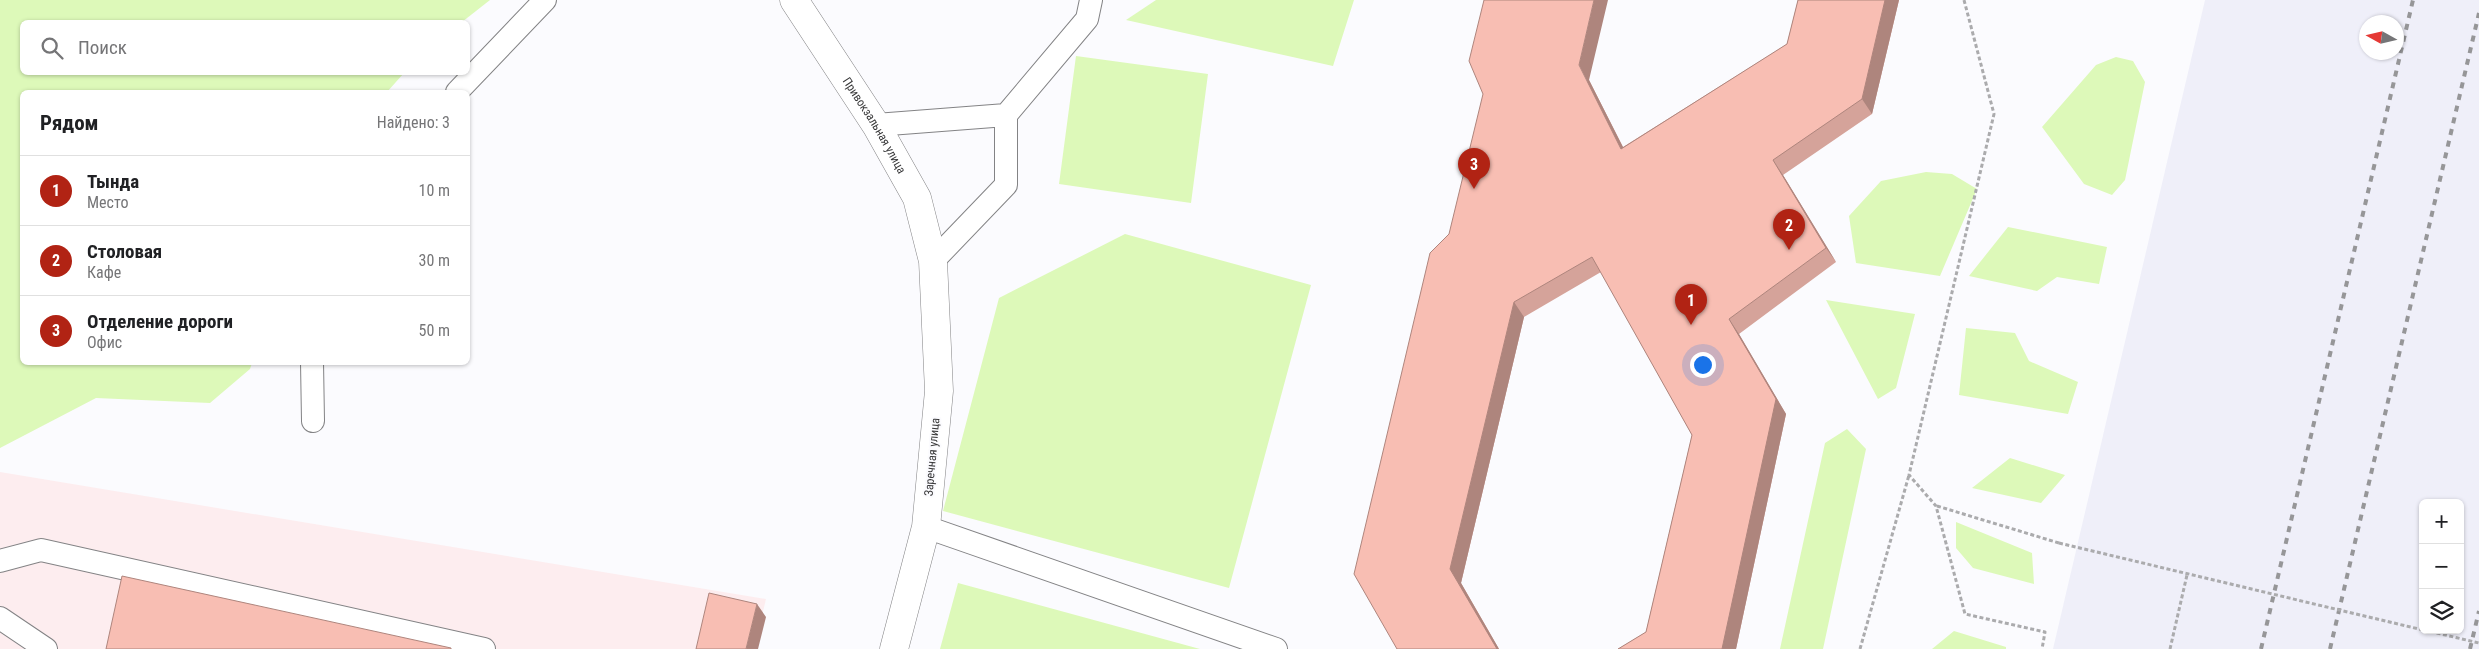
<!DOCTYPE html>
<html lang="ru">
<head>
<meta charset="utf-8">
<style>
	:root { --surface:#fff; --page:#f2f2f2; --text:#202124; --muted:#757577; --line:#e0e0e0; --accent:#b12314 }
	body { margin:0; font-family:"Roboto Condensed",sans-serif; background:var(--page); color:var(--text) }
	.controls { position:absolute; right:15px; bottom:15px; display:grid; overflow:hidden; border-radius:8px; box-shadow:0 1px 4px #0004 }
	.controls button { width:45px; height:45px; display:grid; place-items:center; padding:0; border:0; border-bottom:1px solid var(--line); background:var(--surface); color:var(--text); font:25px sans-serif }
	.compass { position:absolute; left:2359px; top:15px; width:45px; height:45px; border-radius:50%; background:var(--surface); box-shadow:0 1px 4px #0004; rotate:278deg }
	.you { position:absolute; left:1702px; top:364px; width:18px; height:18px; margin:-12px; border:4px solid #fff; border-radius:50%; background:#1a73e8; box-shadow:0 0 0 8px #1a73e833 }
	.badge { display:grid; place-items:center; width:32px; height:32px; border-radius:50%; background:var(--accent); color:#fff; font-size:16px; font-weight:700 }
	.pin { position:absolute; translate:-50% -41px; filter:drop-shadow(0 1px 2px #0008) }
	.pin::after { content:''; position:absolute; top:26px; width:18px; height:15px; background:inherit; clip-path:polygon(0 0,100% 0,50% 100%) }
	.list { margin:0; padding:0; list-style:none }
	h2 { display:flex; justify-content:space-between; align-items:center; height:65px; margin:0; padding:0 20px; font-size:21px }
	h2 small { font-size:16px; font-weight:400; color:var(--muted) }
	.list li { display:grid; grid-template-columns:32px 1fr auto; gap:15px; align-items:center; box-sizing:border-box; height:70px; padding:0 20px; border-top:1px solid var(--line) }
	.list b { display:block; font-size:19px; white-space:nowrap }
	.list p { margin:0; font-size:16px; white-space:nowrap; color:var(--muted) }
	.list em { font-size:16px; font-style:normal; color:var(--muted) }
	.icon { flex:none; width:28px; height:28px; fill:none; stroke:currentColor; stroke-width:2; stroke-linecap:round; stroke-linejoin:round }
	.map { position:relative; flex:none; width:2479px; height:649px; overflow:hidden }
	.search { position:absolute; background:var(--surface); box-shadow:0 1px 4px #0004; left:20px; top:20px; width:450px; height:55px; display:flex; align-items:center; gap:12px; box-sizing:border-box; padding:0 18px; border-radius:8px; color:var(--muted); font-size:19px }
	.panel { position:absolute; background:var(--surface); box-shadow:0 1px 4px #0004; left:20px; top:90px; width:450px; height:275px; border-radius:8px }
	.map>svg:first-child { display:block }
	.industrial { fill:#fdedef }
	.built { fill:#efeff9; fill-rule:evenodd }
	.green { fill:#ddf9b9 }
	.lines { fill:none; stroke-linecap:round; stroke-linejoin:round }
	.lane-casing { stroke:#838385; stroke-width:24 }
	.secondary-casing { stroke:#838385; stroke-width:29 }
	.path { stroke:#ababad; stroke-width:3; stroke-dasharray:4 2.5; stroke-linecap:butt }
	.lane { stroke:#fff; stroke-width:22 }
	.secondary { stroke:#fff; stroke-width:28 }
	.rail { stroke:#969698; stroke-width:4; stroke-dasharray:6 6; stroke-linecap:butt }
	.path-bridge { stroke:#ababad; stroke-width:3; stroke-dasharray:4 2.5; stroke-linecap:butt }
	.wall { fill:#d5a39a }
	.shaded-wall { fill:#ae857d }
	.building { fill:#f8beb3; stroke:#ae857d }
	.labels { text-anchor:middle; stroke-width:4; stroke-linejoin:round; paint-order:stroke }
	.street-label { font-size:12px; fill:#373738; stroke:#fbfbfe }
</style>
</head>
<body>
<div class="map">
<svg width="2479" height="649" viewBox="0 0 2479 649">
	<rect width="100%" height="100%" fill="#fbfbfe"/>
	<path class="industrial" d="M0 472 766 599 754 649H0Z"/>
	<path class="built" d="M2205 0H2479V649H2053ZM2366 22H2396V52H2366ZM2423 503H2460V630H2423Z"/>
	<path class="green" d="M0 0H490L462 22H22V72L404 73 387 92H22V362L252 363 250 369 210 403 96 398 0 448Z
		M1156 0H1354L1333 66 1126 20Z
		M1076 56 1208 74 1191 203 1059 184Z
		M2116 57 2133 61 2145 82 2125 180 2112 195 2084 184 2042 127 2096 65Z
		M1926 172 1952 174 1977 189 1940 276 1856 263 1849 216 1881 181Z
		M2008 227 2107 247 2099 284 2057 277 2037 291 1969 276Z
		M1125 234 1311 285 1229 588 943 511 999 298Z
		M1826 300 1915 314 1896 388 1878 399Z
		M1966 328 2015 333 2029 361 2078 382 2068 414 1959 395Z
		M1847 429 1866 449 1823 649H1780L1825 443Z
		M2010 458 2065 475 2041 503 1972 488Z
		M1956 522 2032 553 2034 584 1973 568 1956 548Z
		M958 583 1200 649H940Z
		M1954 631 2006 647V649H1932Z"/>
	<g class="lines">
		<defs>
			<path id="lane" d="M457 92 545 0
				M876 125 1006 115
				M933 261 1006 185V115L1087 19 1091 0
				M312 362 313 421
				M926 527 1276 649
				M0 561 41 550 484 649
				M0 618 46 649"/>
			<g id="secondary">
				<path id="s1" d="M794 0 876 125 917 198 933 261 939 391 926 527 894 649"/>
			</g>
		</defs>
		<use href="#lane" class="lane-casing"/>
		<use href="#secondary" class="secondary-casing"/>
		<path class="path" d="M1964 0 1994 114 1909 475 1936 506 1965 614 2045 632 2042 649
			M1937 506 2059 543
			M1860 649 1909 475
			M2170 649 2187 575"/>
		<use href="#lane" class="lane"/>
		<use href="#secondary" class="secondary"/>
		<path class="rail" d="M2261 649 2413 0
			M2330 649 2479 13
			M2470 649 2479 611"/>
		<path class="path-bridge" d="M2059 543 2423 630
			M2424 630 2479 643"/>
	</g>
	<path class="wall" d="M1798 0H1899L1872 114 1783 175 1836 262 1739 334 1786 414 1736 649H1618L1646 632 1692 435 1601 272 1524 317 1461 583 1499 649H1397L1449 234 1589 80 1623 147 1787 44Z"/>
	<path class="shaded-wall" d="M1594 0H1608L1589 80 1631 163 1621 149 1579 65Z
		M1885 0H1899L1872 114 1862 99Z
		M1773 160 1783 175 1836 262 1826 248Z
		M1514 302 1524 317 1461 583 1499 649H1497L1450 569Z
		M1729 319 1739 334 1786 414 1736 649H1722Z
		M757 604 766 617 758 649H746Z"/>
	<path class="building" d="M1484 0H1594L1579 65 1621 149 1787 44 1798 0H1885L1862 99 1773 160 1826 248 1729 319 1776 399 1722 649H1618L1646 632 1692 435 1592 257 1514 302 1450 569 1497 649H1397L1354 574 1430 253 1449 234 1483 94 1469 61Z
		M122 576 451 648V649H106Z
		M709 593 757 604 746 649H696Z"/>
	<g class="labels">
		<g class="street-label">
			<text dy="4" stroke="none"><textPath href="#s1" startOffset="149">Привокзальная улица</textPath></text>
			<text transform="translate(932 457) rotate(-85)" y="4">Заречная улица</text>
		</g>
	</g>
</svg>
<div class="controls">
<button>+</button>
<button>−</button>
<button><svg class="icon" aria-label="layers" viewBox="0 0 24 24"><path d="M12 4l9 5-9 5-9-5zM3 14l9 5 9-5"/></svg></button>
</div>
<svg class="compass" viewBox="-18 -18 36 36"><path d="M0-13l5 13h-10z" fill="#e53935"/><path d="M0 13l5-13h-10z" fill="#757577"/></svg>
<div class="you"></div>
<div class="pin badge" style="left:1691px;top:325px">1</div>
<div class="pin badge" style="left:1789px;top:250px">2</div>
<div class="pin badge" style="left:1474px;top:189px">3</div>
<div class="search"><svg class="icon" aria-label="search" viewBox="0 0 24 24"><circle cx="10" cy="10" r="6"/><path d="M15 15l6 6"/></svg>Поиск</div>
<section class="panel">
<h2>Рядом<small>Найдено: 3</small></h2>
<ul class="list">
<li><span class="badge">1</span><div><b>Тында</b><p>Место</p></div><em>10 m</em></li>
<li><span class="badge">2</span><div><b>Столовая</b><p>Кафе</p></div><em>30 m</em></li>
<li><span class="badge">3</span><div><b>Отделение дороги</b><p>Офис</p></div><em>50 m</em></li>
</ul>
</section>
</div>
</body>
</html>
